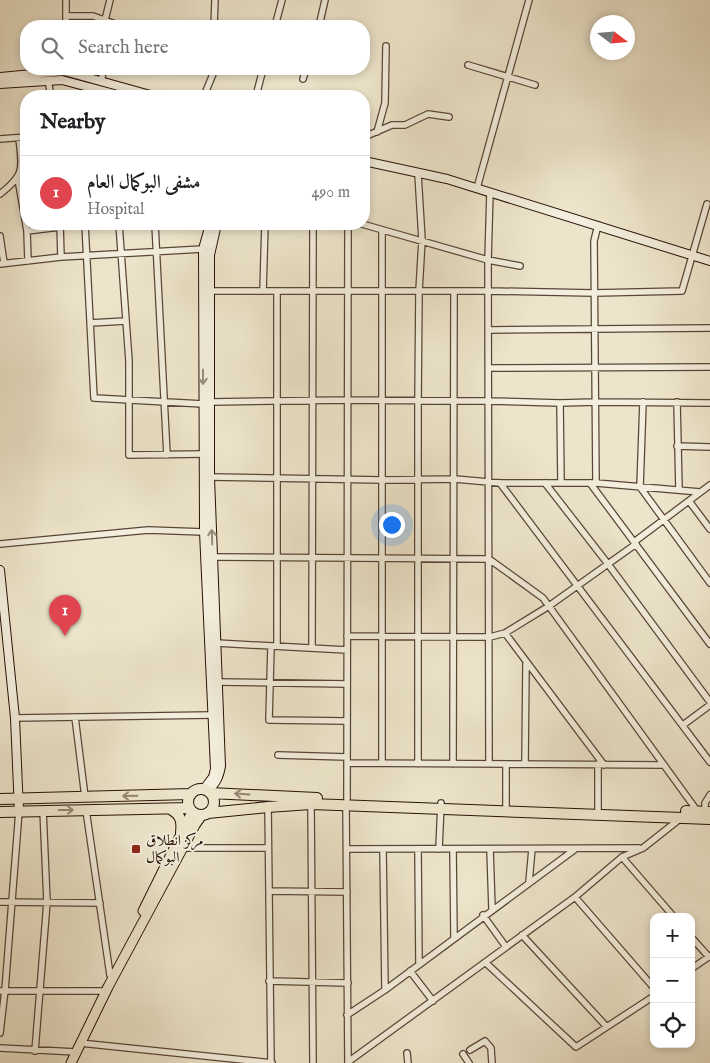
<!DOCTYPE html>
<html lang="en">
<head>
<meta charset="utf-8">
<style>
	:root { --surface:#fff; --page:#f2f2f2; --text:#202124; --muted:#757577; --line:#e0e0e0; --accent:#ea580c }
	body { margin:0; font-family:"IM FELL English",Amiri,serif; background:var(--page); color:var(--text) }
	.controls { position:absolute; right:15px; bottom:15px; display:grid; overflow:hidden; border-radius:10px; box-shadow:0 2px 8px #0003 }
	.controls button { width:45px; height:45px; display:grid; place-items:center; padding:0; border:0; border-bottom:1px solid var(--line); background:var(--surface); color:var(--text); font:25px sans-serif }
	.compass { position:absolute; left:590px; top:15px; width:45px; height:45px; border-radius:50%; background:var(--surface); box-shadow:0 2px 8px #0003; rotate:106deg }
	.you { position:absolute; left:391px; top:524px; width:18px; height:18px; margin:-12px; border:4px solid #fff; border-radius:50%; background:#1a73e8; box-shadow:0 0 0 8px #1a73e833 }
	.badge { display:grid; place-items:center; width:32px; height:32px; border-radius:50%; background:var(--accent); color:#fff; font-size:16px; font-weight:700 }
	.pin { position:absolute; translate:-50% -41px; filter:drop-shadow(0 1px 2px #0008) }
	.pin::after { content:''; position:absolute; top:26px; width:18px; height:15px; background:inherit; clip-path:polygon(0 0,100% 0,50% 100%) }
	.list { margin:0; padding:0; list-style:none }
	h2 { display:flex; justify-content:space-between; align-items:center; height:65px; margin:0; padding:0 20px; font-size:21px }
	h2 small { font-size:16px; font-weight:400; color:var(--muted) }
	.list li { display:grid; grid-template-columns:32px 1fr auto; gap:15px; align-items:center; box-sizing:border-box; height:75px; padding:0 20px; border-top:1px solid var(--line) }
	.list b { display:block; font-size:19px; white-space:nowrap }
	.list p { margin:0; font-size:16px; white-space:nowrap; color:var(--muted) }
	.list em { font-size:16px; font-style:normal; color:var(--muted) }
	.icon { flex:none; width:28px; height:28px; fill:none; stroke:currentColor; stroke-width:2; stroke-linecap:round; stroke-linejoin:round }
	.map { position:relative; flex:none; width:710px; height:1063px; overflow:hidden }
	.search { position:absolute; background:var(--surface); box-shadow:0 2px 8px #0003; left:20px; top:20px; width:350px; height:55px; display:flex; align-items:center; gap:12px; box-sizing:border-box; padding:0 18px; border-radius:20px; color:var(--muted); font-size:19px }
	.panel { position:absolute; background:var(--surface); box-shadow:0 2px 8px #0003; left:20px; top:90px; width:350px; height:140px; border-radius:20px }
	.map>svg:first-child { display:block }
	.lines { fill:none; stroke-linecap:round; stroke-linejoin:round }
	.street-casing { stroke:#594538; stroke-width:8 }
	.secondary-casing { stroke:#281007; stroke-width:10 }
	.primary-casing { stroke:#281007; stroke-width:11 }
	.highway-casing { stroke:#281007; stroke-width:12 }
	.street { stroke:#f3eedd; stroke-width:5.5 }
	.secondary { stroke:#f3eedd; stroke-width:8 }
	.primary { stroke:#ede5cb; stroke-width:9 }
	.highway { stroke:#ede5cb; stroke-width:10 }
	.oneway { stroke:#988a7d }
	.oneway2 { stroke:#948573 }
	.poi-dot { fill:#8f2418; stroke:#f3eedd; stroke-width:2 }
	.labels { text-anchor:middle; stroke-width:4; stroke-linejoin:round; paint-order:stroke }
	.poi-label { font-size:15px; fill:#281007; stroke:#f3eedd; text-anchor:start }
</style>
</head>
<body>
<div class="map">
<svg width="710" height="1063" viewBox="0 0 710 1063">
	<rect width="100%" height="100%" fill="#ede5cb"/>
	<filter id="stains"><feTurbulence type="fractalNoise" baseFrequency=".004" numOctaves="4"/><feColorMatrix values="0 0 0 0 .2 0 0 0 0 .09 0 0 0 0 .02 0 0 0 .5 -.17"/></filter>
	<radialGradient id="worn" r=".72"><stop offset=".6" stop-color="#630" stop-opacity="0"/><stop offset="1" stop-color="#630" stop-opacity=".3"/></radialGradient>
	<g class="lines">
		<defs>
			<path id="street" d="M66 0V26
				M67 16H93L121 26
				M105 20 110 0
				M214 26 215 0
				M275 26 282 0
				M319 26 325 0
				M468 65 535 85
				M303 79 306 69
				M48 80 51 96
				M101 81 104 69
				M204 96 215 69
				M256 96 263 69
				M377 132 385 103 386 46
				M364 137 392 125H405L428 114 449 117
				M0 139 26 137
				M18 179 27 231 28 261
				M477 188 529 0
				M0 194C26 174 22 168 19 138
				M60 224 61 257
				M85 224 94 398 203 404
				M119 224 129 361V455L203 454
				M155 224 167 455
				M362 224 488 260 520 266
				M27 231 60 227
				M0 236 4 263
				M0 264 61 257 203 249
				M210 291H489L594 293 682 291 707 204
				M263 291 265 224
				M277 291V646
				M90 323 126 321
				M489 330 710 328
				M489 368 710 367
				M211 402 348 400 489 401 560 403 596 402 710 403
				M643 402 640 487 710 583
				M677 402 679 490
				M560 403 561 483
				M677 446 710 447
				M210 477 382 480 455 479 500 483H596L700 492
				M500 483 710 762
				M545 483 608 564 710 702
				M590 483 710 644
				M596 483 594 241 598 225
				M689 501 710 529
				M634 542 710 485
				M0 544 148 530 204 532
				M213 557 489 559 543 598 698 812
				M505 633 604 765
				M347 636 490 637 505 633 549 606 636 544
				M216 643 347 650
				M271 646 269 720 347 721
				M312 648 313 224
				M217 682 347 684
				M75 717 85 797
				M15 718 212 715
				M683 725 710 705
				M278 755 347 757
				M347 763 664 765
				M382 763V230
				M418 764V401L419 291 422 240 418 174
				M453 764 454 292
				M489 764 488 260 490 192
				M525 764 526 664
				M347 799 348 224
				M311 804 313 1063
				M268 805 271 1063
				M346 805 348 1063
				M86 810 110 975
				M506 811V764
				M705 814V803L710 795
				M598 815V764
				M183 848H268
				M347 849 639 848
				M383 849 385 990
				M439 849 441 803
				M453 849 454 937
				M490 849 492 909
				M418 850 419 964
				M622 857 674 917
				M529 882 532 849
				M269 891 347 892
				M575 897 654 988
				M0 902 100 903
				M483 915 506 947
				M522 935 606 1026
				M691 937 709 957
				M486 963 576 1047 654 996
				M691 969 710 956
				M410 971 433 1001
				M269 981 348 983
				M0 991H103
				M347 1015 385 990 574 850
				M0 1033 5 990 19 811
				M80 1043 272 1063
				M0 1048 76 1052
				M470 1050 485 1041 491 1048 492 1063
				M35 1051 47 902 43 810
				M407 1053 408 1063
				M463 1054 469 1063
				M348 1062 575 897 622 857 643 848 681 818"/>
			<path id="secondary" d="M0 77 64 71 154 96
				M0 84 62 80 122 96
				M364 161 447 179 710 261
				M0 570 15 718 19 811
				M204 789 213 777 215 769 204 532 203 249 210 224
				M207 791C216 784 219 777 221 766L210 477V255L217 224"/>
			<path id="primary" d="M143 911 192 812
				M71 1063 108 987 195 825 202 815"/>
			<path id="highway" d="M188 802a13 13 0 1 1 26 0a13 13 0 1 1-26 0Z
				M210 793 317 798
				M0 799 191 794
				M172 810C182 816 182 823 181 833
				M686 811 710 812
				M0 812 189 808
				M208 813 268 807 311 804 710 819"/>
		</defs>
		<use href="#street" class="street-casing"/>
		<use href="#secondary" class="secondary-casing"/>
		<use href="#primary" class="primary-casing"/>
		<use href="#highway" class="highway-casing"/>
		<use href="#street" class="street"/>
		<use href="#secondary" class="secondary"/>
		<use href="#primary" class="primary"/>
		<use href="#highway" class="highway"/>
	</g>
	<defs><path id="oneway-shaft" d="M-6 0H5M1.5-3L5.5 0L1.5 3" fill="none" stroke-width="1.6" stroke-linecap="round" stroke-linejoin="round" transform="scale(1.25)"/></defs>
	<g class="oneway">
		<use href="#oneway-shaft" transform="translate(203 377) rotate(90)"/>
		<use href="#oneway-shaft" transform="translate(212 537) rotate(-92)"/>
	</g>
	<g class="oneway2">
		<use href="#oneway-shaft" transform="translate(242 794) rotate(-176)"/>
		<use href="#oneway-shaft" transform="translate(130 796) rotate(179)"/>
		<use href="#oneway-shaft" transform="translate(66 810)"/>
	</g>
	<rect class="poi-dot" x="131" y="844" width="10" height="10" rx="2.5"/>
	<g class="labels">
		<g class="poi-label">
			<text x="146" y="845">مركز انطلاق<tspan x="146" dy="17">البوكمال</tspan></text>
		</g>
	</g>
	<rect width="100%" height="100%" filter="url(#stains)"/>
	<rect width="100%" height="100%" fill="url(#worn)"/>
</svg>
<div class="controls">
<button>+</button>
<button>−</button>
<button><svg class="icon" aria-label="locate" viewBox="0 0 24 24"><circle cx="12" cy="12" r="6"/><path d="M12 2v4M12 18v4M2 12h4M18 12h4"/></svg></button>
</div>
<svg class="compass" viewBox="-18 -18 36 36"><path d="M0-13l5 13h-10z" fill="#e53935"/><path d="M0 13l5-13h-10z" fill="#757577"/></svg>
<div class="you"></div>
<div class="pin badge" style="left:65px;top:636px;background:#e0444e">1</div>
<div class="search"><svg class="icon" aria-label="search" viewBox="0 0 24 24"><circle cx="10" cy="10" r="6"/><path d="M15 15l6 6"/></svg>Search here</div>
<section class="panel">
<h2>Nearby<small></small></h2>
<ul class="list">
<li><span class="badge" style="background:#e0444e">1</span><div><b>مشفى البوكمال العام</b><p>Hospital</p></div><em>490 m</em></li>
</ul>
</section>
</div>
</body>
</html>
